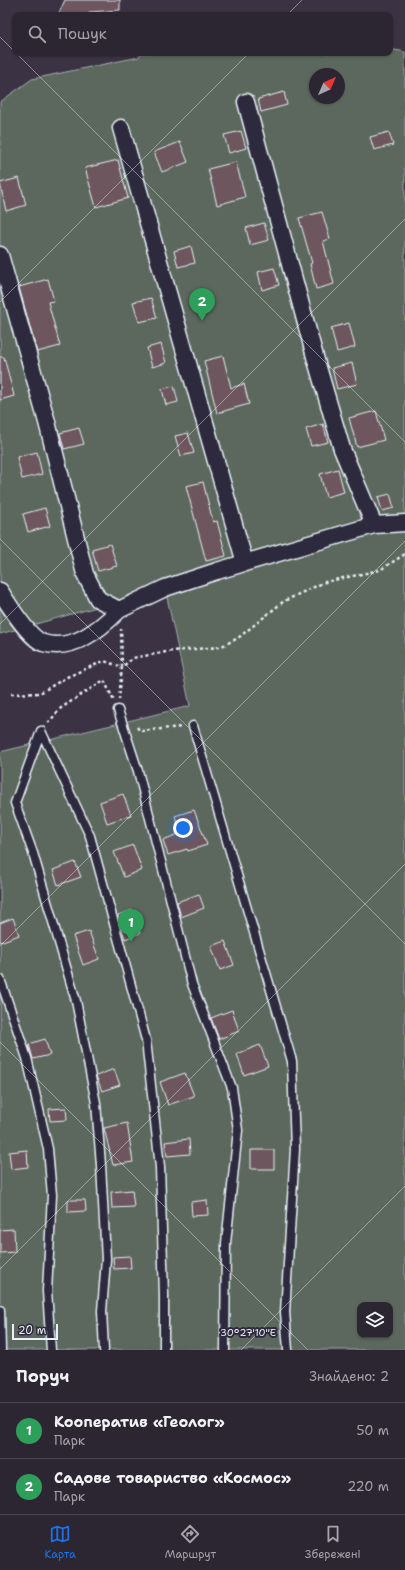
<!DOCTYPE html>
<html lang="uk">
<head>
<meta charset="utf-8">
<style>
	:root { --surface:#2c2632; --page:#342e3a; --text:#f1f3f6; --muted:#a6a5ac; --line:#48434d; --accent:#1a73e8 }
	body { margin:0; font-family:"Shantell Sans",sans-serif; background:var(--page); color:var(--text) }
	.controls { position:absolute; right:12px; bottom:12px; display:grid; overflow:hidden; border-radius:8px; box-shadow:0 1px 3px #0004 }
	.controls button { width:36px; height:36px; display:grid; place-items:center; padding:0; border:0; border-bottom:1px solid var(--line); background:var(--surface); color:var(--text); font:20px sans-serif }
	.compass { position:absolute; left:309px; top:68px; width:36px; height:36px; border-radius:50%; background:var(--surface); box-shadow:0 1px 3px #0004; rotate:45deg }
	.scale { position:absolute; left:12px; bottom:10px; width:46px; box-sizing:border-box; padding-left:4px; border:2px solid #e8f1f8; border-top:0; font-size:11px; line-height:14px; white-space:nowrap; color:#e8f1f8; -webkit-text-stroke:3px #2f2a3d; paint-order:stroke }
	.you { position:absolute; left:183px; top:828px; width:14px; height:14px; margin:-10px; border:3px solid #fff; border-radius:50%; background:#1a73e8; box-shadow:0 0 0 6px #1a73e833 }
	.badge { display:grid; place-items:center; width:26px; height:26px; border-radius:50%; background:var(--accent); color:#fff; font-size:13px; font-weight:700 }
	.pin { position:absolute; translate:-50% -33px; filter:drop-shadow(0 1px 2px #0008) }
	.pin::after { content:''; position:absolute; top:21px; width:14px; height:12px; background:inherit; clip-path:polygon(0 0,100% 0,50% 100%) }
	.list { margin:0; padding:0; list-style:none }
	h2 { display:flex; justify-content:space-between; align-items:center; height:52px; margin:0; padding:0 16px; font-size:17px }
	h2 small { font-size:13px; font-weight:400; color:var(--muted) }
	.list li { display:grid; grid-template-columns:26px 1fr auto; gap:12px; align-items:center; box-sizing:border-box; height:56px; padding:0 16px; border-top:1px solid var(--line) }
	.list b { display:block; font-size:15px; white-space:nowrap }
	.list p { margin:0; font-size:13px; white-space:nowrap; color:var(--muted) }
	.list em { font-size:13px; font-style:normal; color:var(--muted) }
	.icon { flex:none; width:22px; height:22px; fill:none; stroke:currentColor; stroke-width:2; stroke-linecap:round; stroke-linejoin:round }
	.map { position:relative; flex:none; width:405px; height:1350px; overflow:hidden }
	.search { position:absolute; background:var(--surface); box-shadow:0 1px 3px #0004; left:12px; right:12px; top:12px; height:44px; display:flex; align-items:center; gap:10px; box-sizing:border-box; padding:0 14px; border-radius:8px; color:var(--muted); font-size:15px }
	.sheet { height:164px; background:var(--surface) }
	nav { display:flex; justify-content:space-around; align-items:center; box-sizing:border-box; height:56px; border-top:1px solid var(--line); background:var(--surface); font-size:11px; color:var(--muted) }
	nav a { display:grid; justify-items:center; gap:2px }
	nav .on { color:var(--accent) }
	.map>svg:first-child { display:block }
	.green { fill:#5c685d; stroke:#a2acaa; fill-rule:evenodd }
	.building { fill:#6d575d; stroke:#e8f1f8 }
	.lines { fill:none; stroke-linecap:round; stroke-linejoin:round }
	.service-casing { stroke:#e8f1f8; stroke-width:11 }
	.minor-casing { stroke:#e8f1f8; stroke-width:19 }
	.path { stroke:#e8f1f8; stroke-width:2.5; stroke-dasharray:3 3; stroke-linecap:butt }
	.service { stroke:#2f2a3d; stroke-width:8 }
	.minor { stroke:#2f2a3d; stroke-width:16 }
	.ticks { fill:none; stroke:#e8f1f8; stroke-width:1; stroke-opacity:0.45 }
	.ticks-label { font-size:10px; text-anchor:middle; fill:#e8f1f8; stroke:#2f2a3d; stroke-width:4; stroke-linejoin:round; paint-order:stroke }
</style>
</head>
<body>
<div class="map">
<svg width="405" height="1350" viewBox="0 0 405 1350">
	<rect width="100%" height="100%" fill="#3b3343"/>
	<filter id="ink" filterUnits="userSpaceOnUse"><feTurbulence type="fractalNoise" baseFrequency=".025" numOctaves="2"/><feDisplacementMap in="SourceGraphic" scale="8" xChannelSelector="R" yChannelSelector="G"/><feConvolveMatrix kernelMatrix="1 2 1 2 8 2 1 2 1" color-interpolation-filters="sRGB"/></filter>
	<g filter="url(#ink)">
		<path class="green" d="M390 49 405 52V1350H0V752L190 706 165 588 0 634V102L32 79 139 57 142 53H390ZM315 74H339V98H315ZM360 1305H390V1335H360Z"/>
		<path class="building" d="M65 0H120V10L89 12 88 15H58Z
			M284 92 287 105 261 112 258 99Z
			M241 131 246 148 229 153 224 135Z
			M389 132 393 145 374 150 370 137Z
			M180 142 188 162 162 172 154 152Z
			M118 160 128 198 96 207 85 168Z
			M236 162 245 197 217 205 208 169Z
			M19 178 26 205 6 211 0 183Z
			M322 212 330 239 323 241 334 284 316 289 310 264 312 263 299 218Z
			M264 223 269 240 250 245 246 228Z
			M191 246 195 263 178 267 174 251Z
			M274 268 279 285 262 290 258 272Z
			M48 279 54 301 48 302 60 346 37 352 19 287Z
			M151 298 157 318 139 322 133 302Z
			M349 323 355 347 337 352 331 328Z
			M161 344 166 363 152 367 147 348Z
			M223 356 231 388 244 384 249 404 217 413 204 361Z
			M0 357H4L14 396 0 400Z
			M352 363 357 384 337 389 332 368Z
			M174 386 178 402 166 405 162 389Z
			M376 411 384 440 357 447 349 418Z
			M323 424 328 442 311 446 306 429Z
			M79 428 84 444 64 449 60 433Z
			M188 433 194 453 181 456 175 436Z
			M37 452 42 474 22 479 17 457Z
			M338 469 344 492 326 497 320 474Z
			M203 482 213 522 217 521 226 556 206 561 186 486Z
			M390 494 394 508 382 511 378 497Z
			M45 508 50 526 28 532 23 514Z
			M110 544 117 566 98 571 92 549Z
			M123 794 131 815 107 823 100 802Z
			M194 810 207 845 188 851 187 849 168 855 163 840 181 833 175 816Z
			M133 845 142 870 124 877 114 852Z
			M75 862 81 877 58 885 53 870Z
			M199 894 204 908 181 917 177 902Z
			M132 910 140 933 125 939 118 915Z
			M13 918 19 935 0 942V923Z
			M89 931 99 959 83 965 73 936Z
			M225 941 234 965 220 970 211 946Z
			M232 1010 239 1031 219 1039 211 1018Z
			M45 1039 50 1055 33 1059 29 1044Z
			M260 1045 268 1066 244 1075 237 1054Z
			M114 1069 120 1085 102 1091 96 1076Z
			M185 1073 194 1096 168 1105 160 1082Z
			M66 1108 67 1120 50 1121 49 1109Z
			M127 1123 133 1162 113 1165 104 1128Z
			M189 1139 190 1154 167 1156 165 1142Z
			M27 1150 28 1167 11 1169 9 1152Z
			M251 1150H274V1169H251Z
			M132 1190 134 1207 112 1208 111 1192Z
			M68 1200H85L86 1211 68 1212Z
			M207 1200 208 1215 192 1216 191 1202Z
			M14 1229 15 1252 0 1253V1230Z
			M130 1256 131 1268 114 1269 113 1257Z"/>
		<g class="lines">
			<defs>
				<path id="service" d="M118 710 138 771 192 984 232 1088 238 1130 226 1243 225 1350
					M193 726 292 1061 295 1149 285 1312 288 1350
					M41 731 90 836 146 1040 160 1167 164 1295V1350
					M41 731 15 803 33 853 76 1001 96 1103 101 1165 106 1259 102 1311 104 1350
					M0 979 27 1058 48 1149 52 1195 47 1291 51 1350
					M0 1310 1 1350"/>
				<path id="minor" d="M246 102 317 364 342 449 374 525
					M121 128 245 563
					M0 255 47 422 85 574 98 599 119 610 165 588 217 571 374 525 405 523
					M0 591C8 604 29 638 43 643 73 652 100 629 119 610"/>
			</defs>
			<use href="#service" class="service-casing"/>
			<use href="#minor" class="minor-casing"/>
			<path class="path" d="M11 694 40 693 67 677 104 661 122 667 121 629
				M119 700 122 667 133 658 172 651 220 647 238 638 284 601 325 582 380 570 405 554
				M48 723 61 708 104 680 114 701
				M137 727 140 731 182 727"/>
			<use href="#service" class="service"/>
			<use href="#minor" class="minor"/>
		</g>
	</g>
	<path class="ticks" d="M287 15 302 0M0 37 15 52M16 53 405 442M0 302 249 53M0 539 405 944M0 624 405 219M0 946 405 541M0 1042 308 1350M0 1269 405 864M241 1350 405 1186"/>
	<g class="ticks-label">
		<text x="248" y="1336">30°27'10"E</text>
	</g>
</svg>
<div class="controls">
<button><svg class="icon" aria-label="layers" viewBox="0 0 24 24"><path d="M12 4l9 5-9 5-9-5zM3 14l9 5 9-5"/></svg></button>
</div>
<svg class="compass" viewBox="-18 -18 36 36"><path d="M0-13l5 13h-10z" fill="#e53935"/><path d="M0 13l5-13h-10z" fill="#a6a5ac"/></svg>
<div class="scale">20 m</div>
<div class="you"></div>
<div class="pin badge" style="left:131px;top:942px;background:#2e9e5b">1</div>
<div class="pin badge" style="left:202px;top:321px;background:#2e9e5b">2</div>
<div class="search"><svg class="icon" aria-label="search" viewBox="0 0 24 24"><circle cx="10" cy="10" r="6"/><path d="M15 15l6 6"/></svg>Пошук</div>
</div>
<section class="sheet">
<h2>Поруч<small>Знайдено: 2</small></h2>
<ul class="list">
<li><span class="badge" style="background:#2e9e5b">1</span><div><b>Кооператив «Геолог»</b><p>Парк</p></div><em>50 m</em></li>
<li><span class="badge" style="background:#2e9e5b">2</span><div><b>Садове товариство «Космос»</b><p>Парк</p></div><em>220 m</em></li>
</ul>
</section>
<nav>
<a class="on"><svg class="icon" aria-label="map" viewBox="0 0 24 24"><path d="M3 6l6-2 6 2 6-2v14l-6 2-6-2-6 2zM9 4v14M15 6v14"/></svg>Карта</a>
<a><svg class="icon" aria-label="directions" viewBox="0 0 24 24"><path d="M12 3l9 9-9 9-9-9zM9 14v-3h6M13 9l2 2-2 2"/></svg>Маршрут</a>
<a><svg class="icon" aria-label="saved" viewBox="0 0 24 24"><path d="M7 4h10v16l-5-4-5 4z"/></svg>Збережені</a>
</nav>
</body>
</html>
